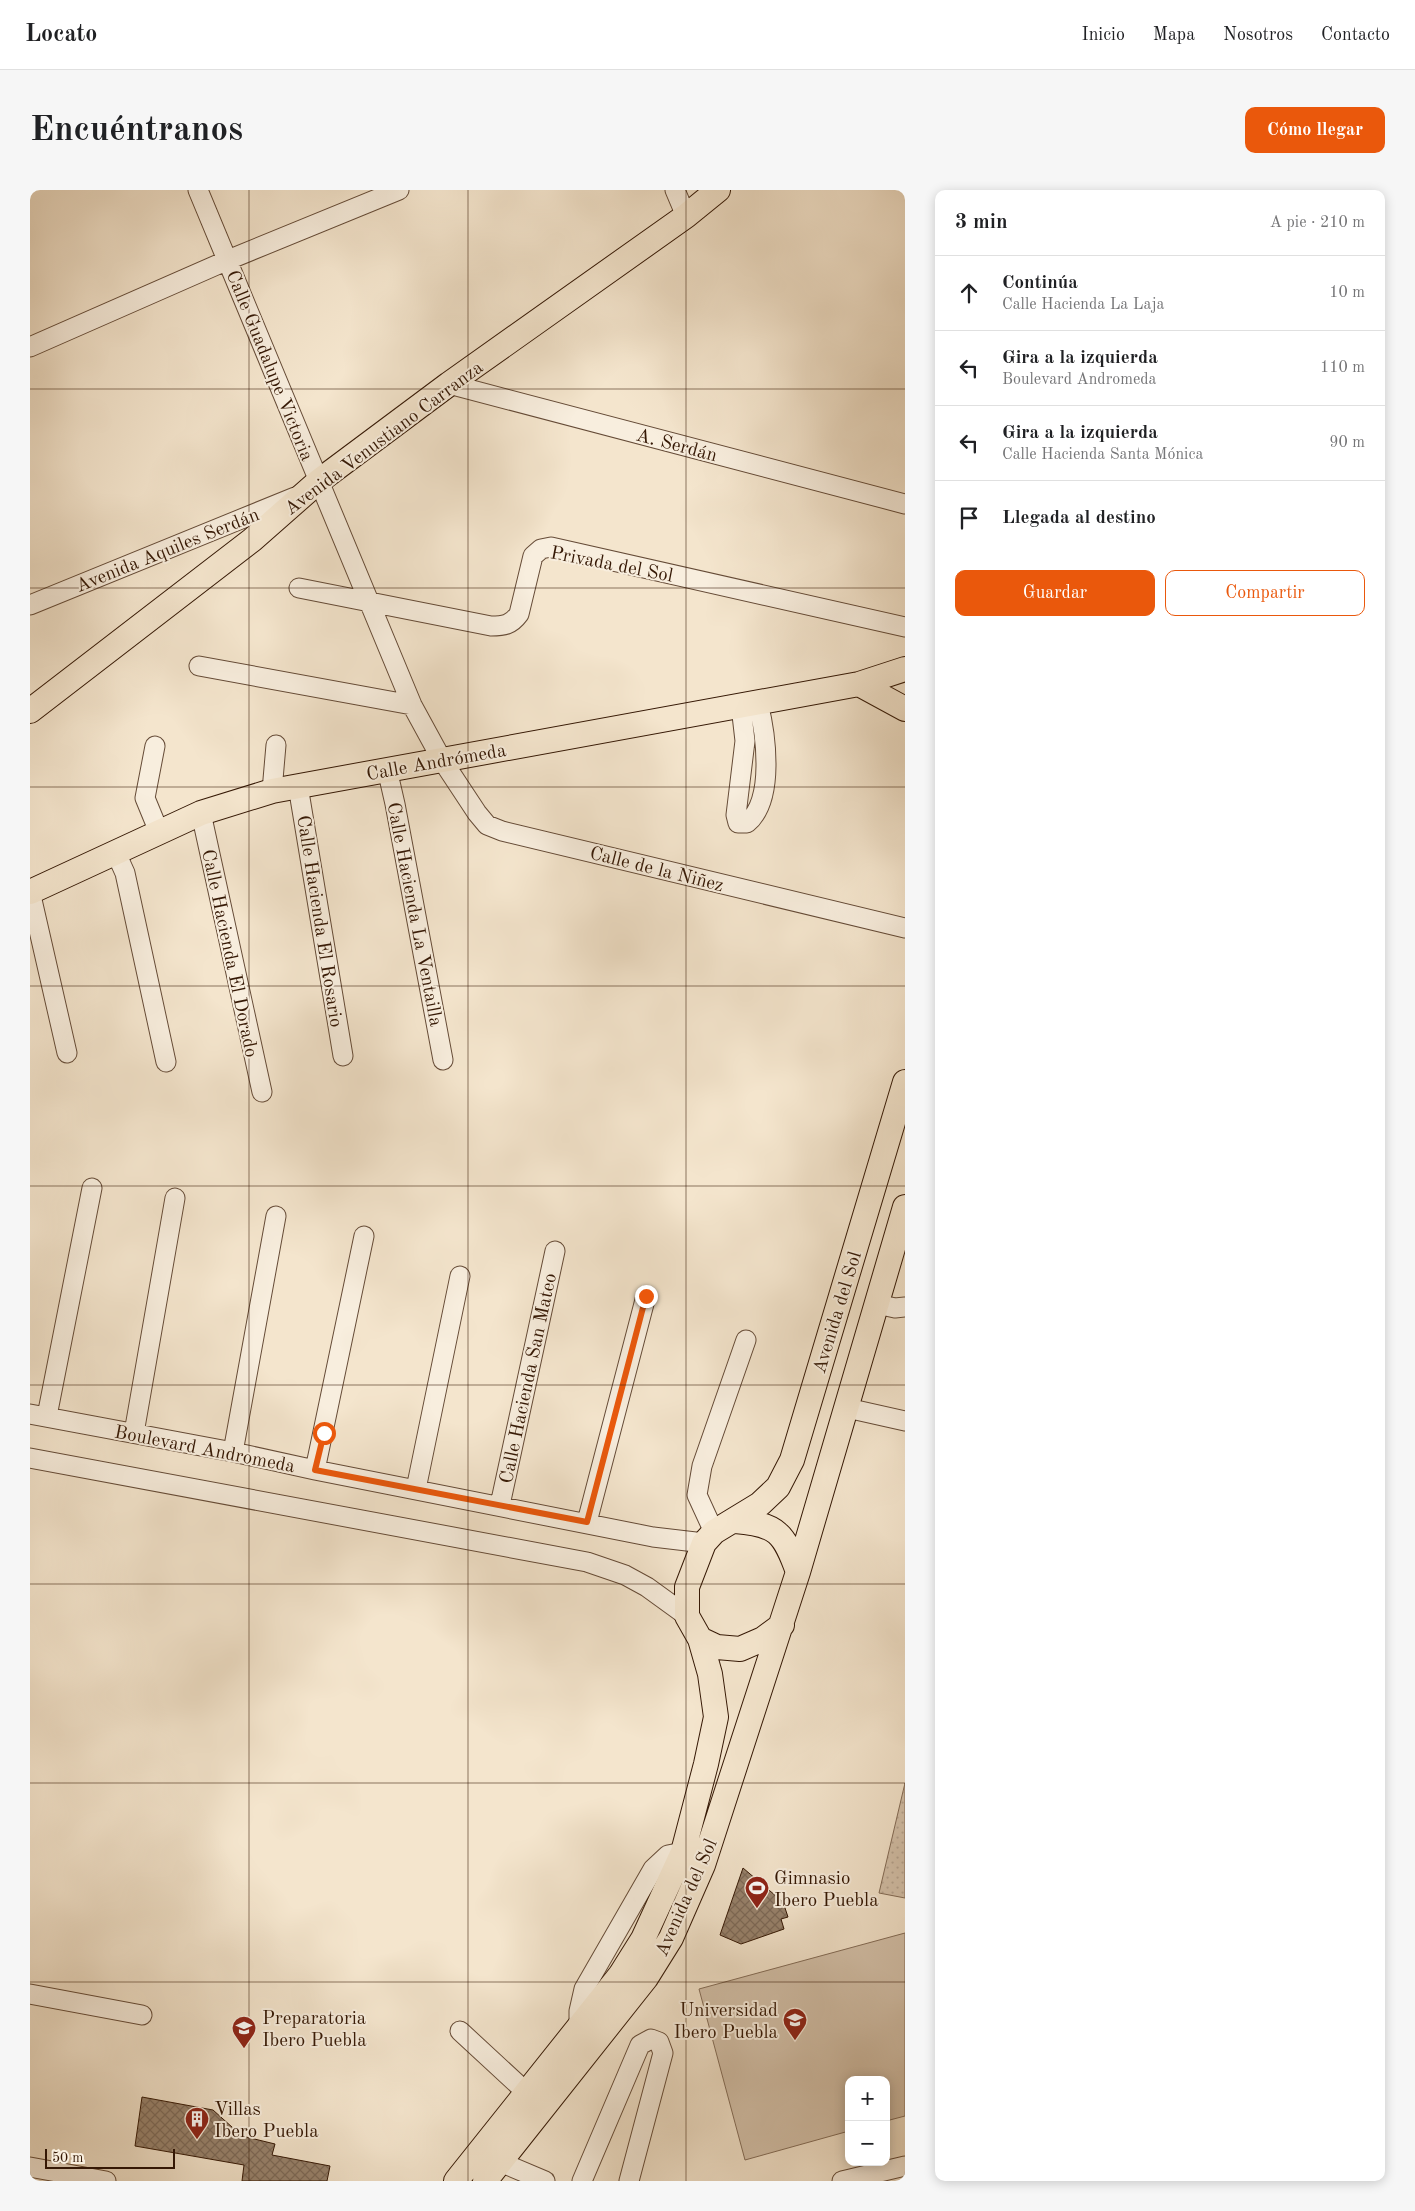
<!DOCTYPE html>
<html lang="es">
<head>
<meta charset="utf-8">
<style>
	:root { --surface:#fff; --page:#f6f6f6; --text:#202124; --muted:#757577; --line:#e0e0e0; --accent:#ea580c }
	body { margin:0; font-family:"Old Standard TT",serif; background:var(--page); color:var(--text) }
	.controls { position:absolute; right:15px; bottom:15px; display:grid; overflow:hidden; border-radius:10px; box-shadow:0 2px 12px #0003 }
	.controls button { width:45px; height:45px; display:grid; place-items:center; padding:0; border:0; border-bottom:1px solid var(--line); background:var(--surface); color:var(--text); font:25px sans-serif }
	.scale { position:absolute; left:15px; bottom:12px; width:130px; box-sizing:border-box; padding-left:5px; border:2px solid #351805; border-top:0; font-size:14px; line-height:18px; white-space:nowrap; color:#351805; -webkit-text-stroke:4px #f8eede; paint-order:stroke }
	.stop { position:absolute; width:15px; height:15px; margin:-11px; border:4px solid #ea580c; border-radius:50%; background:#fff }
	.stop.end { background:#ea580c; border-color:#fff; box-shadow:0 1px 5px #0008 }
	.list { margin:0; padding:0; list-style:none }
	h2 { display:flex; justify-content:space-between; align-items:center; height:65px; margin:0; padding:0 20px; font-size:21px }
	h2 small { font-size:16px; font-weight:400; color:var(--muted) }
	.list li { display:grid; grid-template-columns:32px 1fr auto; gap:15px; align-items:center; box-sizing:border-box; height:75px; padding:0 20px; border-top:1px solid var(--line) }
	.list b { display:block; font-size:19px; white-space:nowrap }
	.list p { margin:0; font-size:16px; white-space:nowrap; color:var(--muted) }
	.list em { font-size:16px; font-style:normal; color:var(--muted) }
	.actions { display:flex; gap:10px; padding:15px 20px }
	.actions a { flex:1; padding:11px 0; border:1px solid var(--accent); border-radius:10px; text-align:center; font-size:18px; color:var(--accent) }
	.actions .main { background:var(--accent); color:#fff }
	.icon { flex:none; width:28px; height:28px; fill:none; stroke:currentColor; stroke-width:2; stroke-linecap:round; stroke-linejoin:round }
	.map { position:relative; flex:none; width:875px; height:1991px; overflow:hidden; border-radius:10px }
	header { display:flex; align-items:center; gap:30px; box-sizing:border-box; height:70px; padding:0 25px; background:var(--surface); border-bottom:1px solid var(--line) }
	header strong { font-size:24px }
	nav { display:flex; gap:28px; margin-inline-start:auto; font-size:18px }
	.intro { display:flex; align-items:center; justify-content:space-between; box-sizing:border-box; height:120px; padding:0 30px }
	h1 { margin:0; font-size:35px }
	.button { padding:12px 22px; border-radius:10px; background:var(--accent); color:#fff; font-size:18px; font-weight:700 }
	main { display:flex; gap:30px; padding:0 30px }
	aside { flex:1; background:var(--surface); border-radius:10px; box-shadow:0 2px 12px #0003 }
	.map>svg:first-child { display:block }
	.grass { fill:#d4c2ab; stroke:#846d58 }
	.park { fill:url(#park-dots); stroke:#846d58 }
	.building { fill:url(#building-cross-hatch); stroke:#351805 }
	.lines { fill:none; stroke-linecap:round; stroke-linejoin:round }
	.minor-casing { stroke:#654b37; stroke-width:21 }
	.major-casing { stroke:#351805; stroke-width:26 }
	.minor { stroke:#f8eede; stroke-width:19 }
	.major { stroke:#f4e5cd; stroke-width:24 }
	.route { stroke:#ea580c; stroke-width:6 }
	.grid { fill:none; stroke:#351805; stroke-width:1; stroke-opacity:0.55 }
	.labels { text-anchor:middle; stroke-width:4; stroke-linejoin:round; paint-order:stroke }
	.street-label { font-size:19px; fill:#351805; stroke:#f8eede }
	.poi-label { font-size:19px; fill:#351805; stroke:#f8eede; text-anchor:start }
</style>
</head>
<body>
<header>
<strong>Locato</strong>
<nav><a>Inicio</a><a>Mapa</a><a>Nosotros</a><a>Contacto</a></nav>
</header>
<div class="intro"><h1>Encuéntranos</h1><a class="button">Cómo llegar</a></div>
<main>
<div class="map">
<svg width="875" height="1991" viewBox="0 0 875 1991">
	<defs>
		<pattern id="park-dots" width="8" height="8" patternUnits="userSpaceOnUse" patternTransform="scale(1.25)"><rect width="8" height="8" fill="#d4c2ab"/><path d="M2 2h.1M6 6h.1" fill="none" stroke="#b7a692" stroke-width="1.8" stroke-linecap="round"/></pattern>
		<pattern id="building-cross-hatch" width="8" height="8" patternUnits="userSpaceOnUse" patternTransform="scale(1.25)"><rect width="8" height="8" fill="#98836d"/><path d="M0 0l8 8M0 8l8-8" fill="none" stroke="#7d6a58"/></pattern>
	</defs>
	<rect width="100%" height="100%" fill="#f4e5cd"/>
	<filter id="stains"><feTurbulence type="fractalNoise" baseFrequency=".004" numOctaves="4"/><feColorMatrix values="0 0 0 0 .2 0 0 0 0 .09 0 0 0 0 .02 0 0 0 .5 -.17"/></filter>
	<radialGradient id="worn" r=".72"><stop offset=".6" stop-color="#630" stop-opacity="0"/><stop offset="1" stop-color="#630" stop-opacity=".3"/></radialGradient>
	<path class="grass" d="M875 1743V1926L856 1931V1890H819V1941L715 1970 669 1799Z"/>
	<path class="park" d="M875 1593V1708L849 1703Z"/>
	<path class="building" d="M713 1678 753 1712 758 1727 751 1729 754 1739 711 1754 690 1745Z
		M112 1907 183 1920 212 1946 245 1954 242 1965 300 1976 297 1991H212L214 1975 105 1956Z"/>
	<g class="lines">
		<defs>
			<path id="minor" d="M168 0 382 515 412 570 447 623 457 635 472 641 875 738
				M645 0 656 26
				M0 157 198 70 369 0
				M419 194 875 314
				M269 398 461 436C474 436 481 435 489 424L503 366 511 359 521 357 875 437
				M0 415 265 307
				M169 476 382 515
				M711 516 715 551 706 625 708 633H717C745 610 736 544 728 513
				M125 556 115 608 129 642
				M357 579 365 614 413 870
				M268 596 313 866
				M242 601 246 555
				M171 623 232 902
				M86 663 95 683 136 872
				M0 701 37 863
				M847 1114 865 1118 875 1117
				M817 1218 875 1231
				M0 1224 203 1262 285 1280 623 1347 674 1353
				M17 1226 62 998
				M104 1243 145 1008
				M203 1262 246 1026
				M0 1268 557 1372 595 1385 617 1397 657 1426
				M285 1280 334 1046
				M386 1299 430 1086
				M470 1315 525 1061
				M557 1332 616 1106
				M684 1342 667 1305 672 1276 716 1150
				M0 1804 112 1825
				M549 1836V1821L554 1799 623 1679 638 1665 653 1662
				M430 1841 496 1902
				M470 1972 515 1991
				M0 1977 76 1991
				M552 1991 610 1855 621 1849 629 1852 633 1863 599 1991
				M812 1991 875 1976"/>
			<path id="major" d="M829 494 875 519
				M0 521 222 350 289 291 419 194 656 26 688 0
				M0 702 171 623 242 601 829 494 875 479
				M705 1331C747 1334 754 1343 768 1382
				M752 1435 733 1449 710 1459 687 1457 670 1449 657 1426V1397L674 1353 684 1342 730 1314 748 1297 762 1270 875 892
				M426 1991 591 1784 613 1749 653 1662 676 1574 686 1527 680 1484 670 1449
				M455 1991 616 1788 641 1748 673 1675 768 1382 875 1017"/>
		</defs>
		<use href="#minor" class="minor-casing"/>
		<use href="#major" class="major-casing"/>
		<use href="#minor" class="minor"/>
		<use href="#major" class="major"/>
	</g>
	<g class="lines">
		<path class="route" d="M294 1243 285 1280 557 1332 616 1106"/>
	</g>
	<path class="grid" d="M219 0V1991M438 0V1991M656 0V1991M0 199H875M0 398H875M0 597H875M0 796H875M0 996H875M0 1195H875M0 1394H875M0 1593H875M0 1792H875"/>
	<defs>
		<symbol id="stadium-pin" viewBox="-11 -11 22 30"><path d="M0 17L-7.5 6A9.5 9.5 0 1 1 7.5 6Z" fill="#8f2418" stroke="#f8eede"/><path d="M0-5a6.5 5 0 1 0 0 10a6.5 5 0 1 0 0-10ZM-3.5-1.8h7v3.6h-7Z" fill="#fff"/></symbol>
		<symbol id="university-pin" viewBox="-11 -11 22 30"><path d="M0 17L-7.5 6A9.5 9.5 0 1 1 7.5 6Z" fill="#8f2418" stroke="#f8eede"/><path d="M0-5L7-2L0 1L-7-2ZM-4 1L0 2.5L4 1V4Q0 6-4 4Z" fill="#fff"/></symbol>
		<symbol id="school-pin" viewBox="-11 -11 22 30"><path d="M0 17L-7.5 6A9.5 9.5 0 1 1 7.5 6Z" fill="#8f2418" stroke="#f8eede"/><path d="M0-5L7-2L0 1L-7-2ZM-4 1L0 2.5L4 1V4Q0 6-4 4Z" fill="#fff"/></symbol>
		<symbol id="building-pin" viewBox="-11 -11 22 30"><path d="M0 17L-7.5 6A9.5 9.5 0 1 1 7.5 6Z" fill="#8f2418" stroke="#f8eede"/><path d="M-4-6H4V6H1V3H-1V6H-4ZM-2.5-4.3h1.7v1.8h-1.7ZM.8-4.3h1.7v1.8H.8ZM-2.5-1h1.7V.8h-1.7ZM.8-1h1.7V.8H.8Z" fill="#fff"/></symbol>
	</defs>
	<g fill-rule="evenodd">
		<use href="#stadium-pin" x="713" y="1684" width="28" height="38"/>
		<use href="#university-pin" x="751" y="1816" width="28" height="38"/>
		<use href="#school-pin" x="200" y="1824" width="28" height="38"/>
		<use href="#building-pin" x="153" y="1915" width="28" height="38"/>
	</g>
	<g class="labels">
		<g class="street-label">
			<text transform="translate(241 175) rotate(68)" y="7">Calle Guadalupe Victoria</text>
			<text transform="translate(353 247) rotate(-37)" y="7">Avenida Venustiano Carranza</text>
			<text transform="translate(647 254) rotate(15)" y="7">A. Serdán</text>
			<text transform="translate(137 359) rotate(-22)" y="7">Avenida Aquiles Serdán</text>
			<text transform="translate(582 373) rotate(11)" y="7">Privada del Sol</text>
			<text transform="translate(406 571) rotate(-10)" y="7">Calle Andrómeda</text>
			<text transform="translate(627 678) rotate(14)" y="7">Calle de la Niñez</text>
			<text transform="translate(386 724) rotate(79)" y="7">Calle Hacienda La Ventailla</text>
			<text transform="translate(291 731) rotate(81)" y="7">Calle Hacienda El Rosario</text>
			<text transform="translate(201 763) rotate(78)" y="7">Calle Hacienda El Dorado</text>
			<text transform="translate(806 1122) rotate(-73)" y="7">Avenida del Sol</text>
			<text transform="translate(497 1188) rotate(-78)" y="7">Calle Hacienda San Mateo</text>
			<text transform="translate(175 1258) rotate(11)" y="7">Boulevard Andromeda</text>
			<text transform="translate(655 1707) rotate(-66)" y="7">Avenida del Sol</text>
		</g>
		<g class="poi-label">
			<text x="744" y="1694">Gimnasio<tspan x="744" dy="22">Ibero Puebla</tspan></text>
			<text x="748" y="1826" text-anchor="end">Universidad<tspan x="748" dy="22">Ibero Puebla</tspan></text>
			<text x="232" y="1834">Preparatoria<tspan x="232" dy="22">Ibero Puebla</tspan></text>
			<text x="184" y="1925">Villas<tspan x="184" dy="22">Ibero Puebla</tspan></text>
		</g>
	</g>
	<rect width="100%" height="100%" filter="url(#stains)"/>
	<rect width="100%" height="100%" fill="url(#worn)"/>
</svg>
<div class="controls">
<button>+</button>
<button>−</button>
</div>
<div class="scale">50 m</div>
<div class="stop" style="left:294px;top:1243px"></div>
<div class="stop end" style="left:616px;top:1106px"></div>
</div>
<aside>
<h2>3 min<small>A pie · 210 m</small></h2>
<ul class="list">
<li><svg class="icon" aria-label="ahead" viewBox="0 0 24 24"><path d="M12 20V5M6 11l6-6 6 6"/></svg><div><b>Continúa</b><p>Calle Hacienda La Laja</p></div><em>10 m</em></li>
<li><svg class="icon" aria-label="left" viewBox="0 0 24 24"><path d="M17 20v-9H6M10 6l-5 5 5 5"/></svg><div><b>Gira a la izquierda</b><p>Boulevard Andromeda</p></div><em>110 m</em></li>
<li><svg class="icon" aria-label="left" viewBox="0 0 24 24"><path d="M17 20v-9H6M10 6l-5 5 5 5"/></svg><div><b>Gira a la izquierda</b><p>Calle Hacienda Santa Mónica</p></div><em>90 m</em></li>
<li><svg class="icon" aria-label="arrive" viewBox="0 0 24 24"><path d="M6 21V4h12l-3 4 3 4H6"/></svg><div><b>Llegada al destino</b></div></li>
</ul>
<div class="actions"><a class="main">Guardar</a><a>Compartir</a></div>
</aside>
</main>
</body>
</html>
